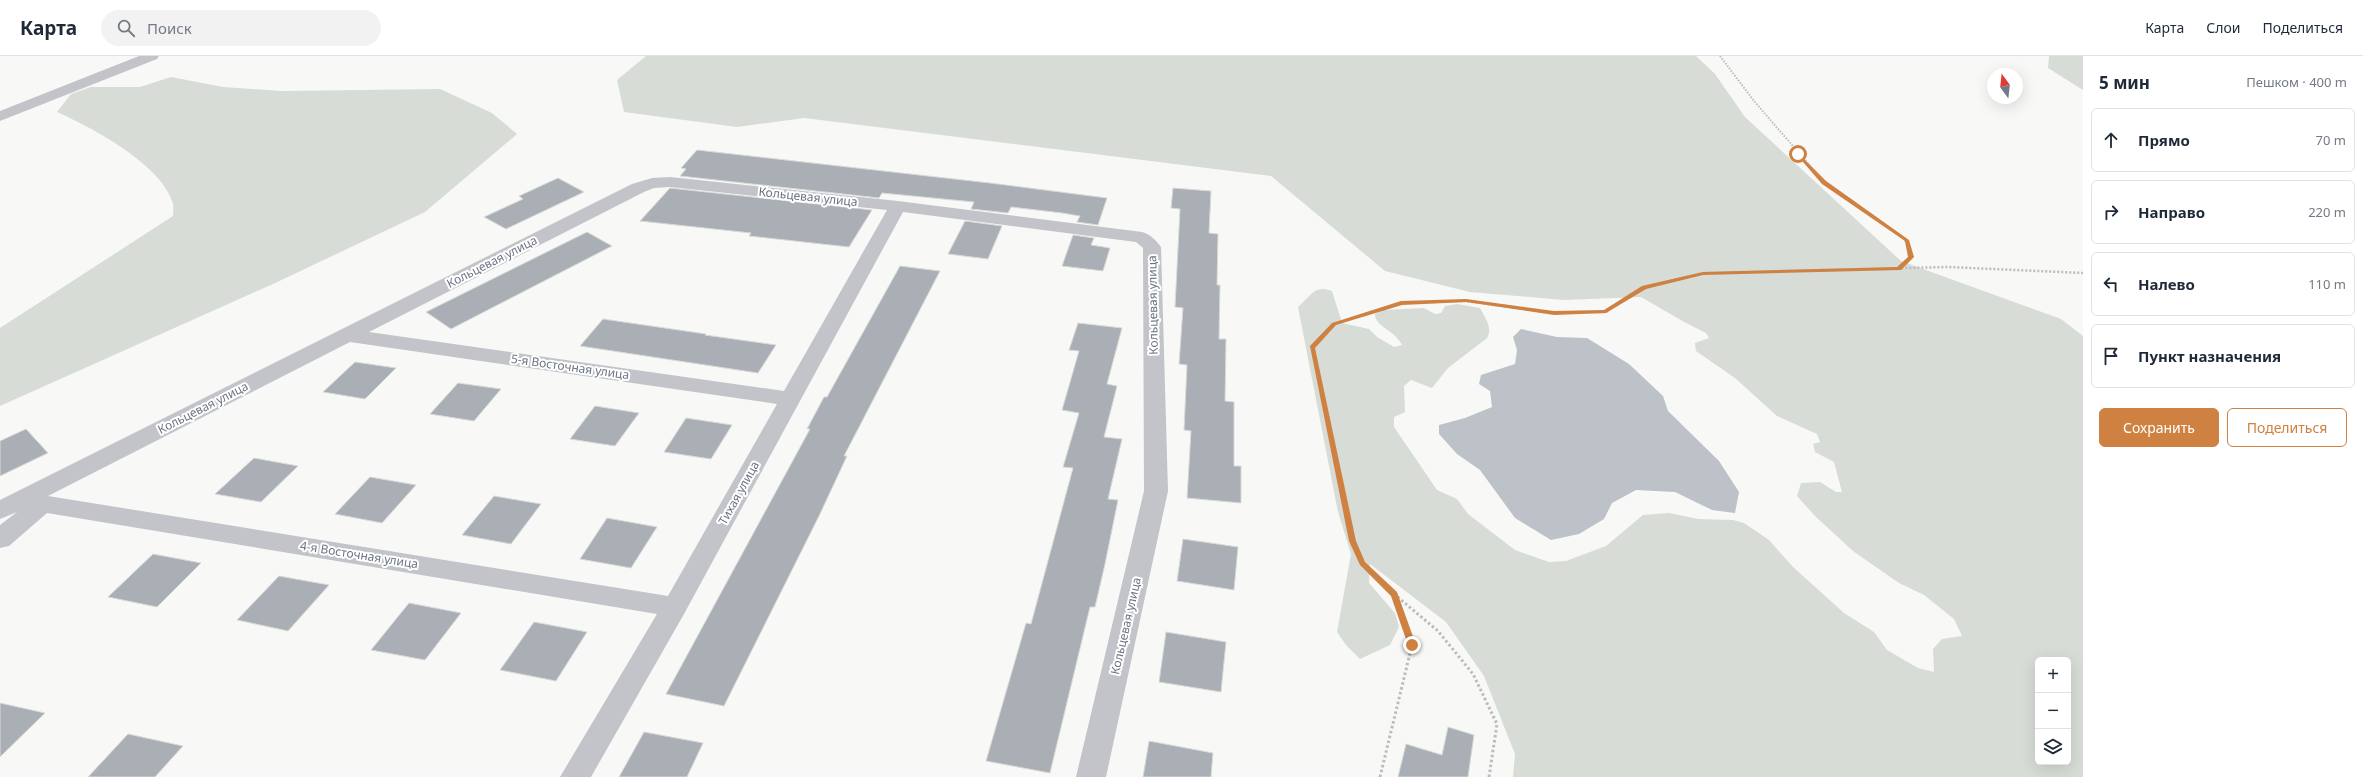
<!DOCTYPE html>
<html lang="ru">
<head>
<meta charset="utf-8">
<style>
	:root { --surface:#fff; --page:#f2f2f3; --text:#1f2937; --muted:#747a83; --line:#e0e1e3; --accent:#ce8140 }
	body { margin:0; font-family:"Noto Sans",sans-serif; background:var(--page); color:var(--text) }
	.controls { position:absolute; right:12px; bottom:12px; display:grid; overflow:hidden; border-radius:6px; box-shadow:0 4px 16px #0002 }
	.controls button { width:36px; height:36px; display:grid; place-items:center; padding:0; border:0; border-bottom:1px solid var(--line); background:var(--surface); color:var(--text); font:20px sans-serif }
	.compass { position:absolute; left:1987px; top:12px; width:36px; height:36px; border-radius:50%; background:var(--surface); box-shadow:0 4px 16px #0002; rotate:345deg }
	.stop { position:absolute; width:12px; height:12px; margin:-9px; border:3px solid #ce8140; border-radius:50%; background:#fff }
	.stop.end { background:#ce8140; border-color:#fff; box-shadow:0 1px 4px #0008 }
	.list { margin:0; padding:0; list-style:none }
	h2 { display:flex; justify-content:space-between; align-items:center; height:52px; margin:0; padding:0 16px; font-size:17px }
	h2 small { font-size:13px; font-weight:400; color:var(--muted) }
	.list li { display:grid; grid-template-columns:26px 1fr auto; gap:12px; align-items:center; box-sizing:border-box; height:64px; margin:0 8px 8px; padding:0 8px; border:1px solid var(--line); border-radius:6px }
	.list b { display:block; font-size:15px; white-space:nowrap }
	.list em { font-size:13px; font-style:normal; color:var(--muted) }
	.actions { display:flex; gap:8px; padding:12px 16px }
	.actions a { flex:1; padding:9px 0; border:1px solid var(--accent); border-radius:6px; text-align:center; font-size:14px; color:var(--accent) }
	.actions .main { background:var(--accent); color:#fff }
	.icon { flex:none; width:22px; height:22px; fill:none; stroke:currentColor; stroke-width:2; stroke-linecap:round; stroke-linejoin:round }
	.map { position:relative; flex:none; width:2083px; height:721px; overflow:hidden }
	header { display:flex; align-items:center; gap:24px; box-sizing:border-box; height:56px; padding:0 20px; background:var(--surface); border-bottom:1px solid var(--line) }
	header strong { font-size:19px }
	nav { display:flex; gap:22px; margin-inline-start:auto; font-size:14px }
	.search { width:280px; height:36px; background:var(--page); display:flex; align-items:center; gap:10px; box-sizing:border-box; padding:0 14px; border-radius:22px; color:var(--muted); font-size:15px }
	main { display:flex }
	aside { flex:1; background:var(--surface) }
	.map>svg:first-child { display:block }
	.green { fill:#d7dcd6; fill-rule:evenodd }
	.water { fill:#bcc2c8 }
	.building { fill:#aaaeb5; stroke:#d9dad8 }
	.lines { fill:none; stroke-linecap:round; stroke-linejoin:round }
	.path-far2 { stroke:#babcbf; stroke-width:2; stroke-dasharray:1.5 1.5; stroke-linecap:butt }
	.path-far1 { stroke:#babcbf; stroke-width:2.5; stroke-dasharray:2 2; stroke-linecap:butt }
	.path { stroke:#babcbf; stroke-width:3; stroke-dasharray:2.5 2.5; stroke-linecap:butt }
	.minor { fill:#c2c4c9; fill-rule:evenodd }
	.route { fill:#ce8140 }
	.labels { text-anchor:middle; stroke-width:4; stroke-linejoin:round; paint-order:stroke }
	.street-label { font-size:12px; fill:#6b7383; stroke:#fff }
</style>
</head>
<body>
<header>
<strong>Карта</strong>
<div class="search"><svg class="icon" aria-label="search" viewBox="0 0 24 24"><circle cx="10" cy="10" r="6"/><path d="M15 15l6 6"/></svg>Поиск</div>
<nav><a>Карта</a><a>Слои</a><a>Поделиться</a></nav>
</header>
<main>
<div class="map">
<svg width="2083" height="721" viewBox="0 0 2083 721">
	<rect width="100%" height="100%" fill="#f8f8f6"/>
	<path class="green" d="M646 0H1696L1715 18 1745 61 1901 205 2061 263 2083 280V721H1513L1515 698 1484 620 1446 566 1370 508 1369 527 1395 557 1399 571 1390 589 1360 603 1346 589 1337 576 1351 498 1338 456 1298 251C1311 240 1314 228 1332 235L1342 267 1369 273 1377 281 1394 291 1402 289C1395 274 1375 271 1375 258L1383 254 1424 252 1435 258 1441 257 1445 250 1457 248 1480 252C1485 262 1493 271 1487 282L1448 312 1432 332 1411 324 1404 330 1405 356 1394 361V371L1437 434 1457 443 1468 458 1515 494 1549 506 1566 505 1606 490 1643 459 1669 457 1698 463 1733 464 1744 467 1769 484 1793 511 1844 557 1874 576 1887 594 1918 612 1934 616 1933 593 1942 583 1962 580 1954 563 1924 539 1899 527 1853 495 1815 460 1797 440 1801 427 1820 426 1836 436H1842L1834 406 1815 396 1813 388 1820 386 1817 378 1777 360 1735 322 1696 295 1695 287 1709 282 1706 277 1686 267 1641 241 1564 244 1470 236 1385 215 1271 120 804 62 737 71 624 56 617 24ZM2038 604H2068V706H2038Z
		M2049 0H2083V34L2048 12Z
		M171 21 223 31 282 35 440 33 492 57 517 78 425 156 273 228 0 350V272L173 160C173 156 174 151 173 148 163 109 91 71 57 56L71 38 91 31H140Z"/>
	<path class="water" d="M1521 273 1557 281 1587 282 1629 308 1663 340 1668 355 1719 405 1739 436 1735 457 1712 454 1675 436 1636 434 1612 447 1604 463 1579 478 1551 484 1515 462 1480 414 1457 398 1439 378V369L1465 362 1492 351 1490 335 1479 328 1481 319 1515 308 1517 294 1513 281Z"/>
	<path class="building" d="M697 94 990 127 1107 142 1098 169 1077 166 1080 160 1062 157 1011 151 1008 157 971 153 974 146 882 137 879 142 680 120 686 113 681 112Z
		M558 122 584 136 506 173 484 161 523 143 519 140Z
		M670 132 872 154 849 191 749 180 751 177 640 165Z
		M1173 132 1211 135 1209 177 1218 178 1217 229H1220L1219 283H1226L1225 345 1234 346V410H1241V447L1187 442 1191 375 1184 374 1187 309 1179 308 1183 252 1175 251 1180 153 1171 152Z
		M965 165 1002 170 988 203 948 198Z
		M587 176 612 190 451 273 426 256Z
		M1073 179 1094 182 1091 189 1110 192 1103 215 1062 210Z
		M900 210 940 215 844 400H847L819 460 724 650 666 638 810 373H807L824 341H827Z
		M603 263 706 278 705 279 776 289 758 317 580 290Z
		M1078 267 1122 272 1107 328 1117 330 1104 381 1122 383 1108 443 1118 444 1105 508 1095 551H1090L1050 717 986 705 1026 567 1031 568 1073 412 1063 411 1079 357 1062 354 1079 295 1069 294Z
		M355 306 396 312 365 343 323 336Z
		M458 327 501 333 474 365 430 358Z
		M595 350 639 357 615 390 570 383Z
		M686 362 732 369 711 403 664 396Z
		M26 373 48 397 0 420V385Z
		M254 402 298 410 261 446 215 438Z
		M370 421 416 429 382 467 335 458Z
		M494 440 541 448 511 488 462 479Z
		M607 462 657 471 631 512 580 503Z
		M1183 483 1238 491 1234 534 1177 525Z
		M153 498 201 507 157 551 108 541Z
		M279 520 329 529 288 575 237 564Z
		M409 547 461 557 425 604 371 594Z
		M534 566 587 576 556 625 500 614Z
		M1166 576 1226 586 1221 636 1159 626Z
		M0 647 45 657 0 701Z
		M1448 671 1474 679 1468 721H1398L1406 688 1442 699Z
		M644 676 703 687 687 721H619Z
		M128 678 183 690 155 721H88Z
		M1149 685 1213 697 1211 721H1143Z"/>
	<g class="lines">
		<path class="path-far2" d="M1720 0 1754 45 1824 126 1906 184"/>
		<path class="path-far1" d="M1899 212 1911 201 1905 183
			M1339 420 1312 292 1334 268 1401 247 1466 245 1554 257 1606 256 1644 231 1703 217 1948 211 2083 217"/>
		<path class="path" d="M1339 419 1353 485 1363 507 1394 538 1438 575 1473 618 1497 668 1489 721
			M1380 721 1412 589 1394 538"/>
		<path class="minor" d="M139 0H159L157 3 0 65V55Z
			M670 121 898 145 1142 176C1150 178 1156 184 1161 191L1168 435 1106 721H1076L1144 435 1143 192 1136 186 903 156 684 558 591 721H560L657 558 47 457 9 490 0 492V469L17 456 0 463V444L632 128 652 122ZM670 131 887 154 784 335 369 276 644 136 654 132ZM350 286 777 348 668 540 48 440Z"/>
	</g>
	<path class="route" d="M1798 97 1826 125 1909 184 1914 201 1901 214 1703 219 1646 233 1606 257 1554 259 1466 246 1402 249 1336 269 1315 292 1356 485 1365 506 1397 536 1416 589 1412 593 1409 592 1391 540 1360 509 1349 485 1310 290 1332 267 1401 245 1466 243 1554 255 1604 254 1642 230 1703 216 1897 211 1908 201 1905 185 1822 128 1797 99Z"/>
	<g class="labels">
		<g class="street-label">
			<text transform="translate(808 141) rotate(6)" y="4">Кольцевая улица</text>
			<text transform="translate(492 206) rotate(-27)" y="4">Кольцевая улица</text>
			<text transform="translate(1153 249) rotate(-91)" y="4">Кольцевая улица</text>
			<text transform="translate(570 311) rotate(8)" y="4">5-я Восточная улица</text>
			<text transform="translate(203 352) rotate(-27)" y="4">Кольцевая улица</text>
			<text transform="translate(739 437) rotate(-61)" y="4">Тихая улица</text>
			<text transform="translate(359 499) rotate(9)" y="4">4-я Восточная улица</text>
			<text transform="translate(1126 570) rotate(-77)" y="4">Кольцевая улица</text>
		</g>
	</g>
</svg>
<div class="controls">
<button>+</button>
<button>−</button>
<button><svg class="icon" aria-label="layers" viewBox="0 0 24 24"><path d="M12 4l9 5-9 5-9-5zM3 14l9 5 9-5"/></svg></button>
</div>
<svg class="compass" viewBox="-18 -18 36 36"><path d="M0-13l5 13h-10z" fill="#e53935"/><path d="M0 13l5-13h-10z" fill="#747a83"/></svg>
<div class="stop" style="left:1798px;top:98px"></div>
<div class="stop end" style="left:1412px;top:589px"></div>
</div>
<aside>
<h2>5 мин<small>Пешком · 400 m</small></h2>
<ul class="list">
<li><svg class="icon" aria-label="ahead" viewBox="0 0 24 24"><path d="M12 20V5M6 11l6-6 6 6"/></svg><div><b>Прямо</b></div><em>70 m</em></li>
<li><svg class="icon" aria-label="right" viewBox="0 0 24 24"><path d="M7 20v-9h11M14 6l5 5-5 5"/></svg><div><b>Направо</b></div><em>220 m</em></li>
<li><svg class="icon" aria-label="left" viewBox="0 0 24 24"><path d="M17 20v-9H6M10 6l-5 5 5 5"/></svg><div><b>Налево</b></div><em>110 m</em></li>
<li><svg class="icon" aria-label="arrive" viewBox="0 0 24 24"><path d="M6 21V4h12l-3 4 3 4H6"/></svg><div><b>Пункт назначения</b></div></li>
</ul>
<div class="actions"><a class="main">Сохранить</a><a>Поделиться</a></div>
</aside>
</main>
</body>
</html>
